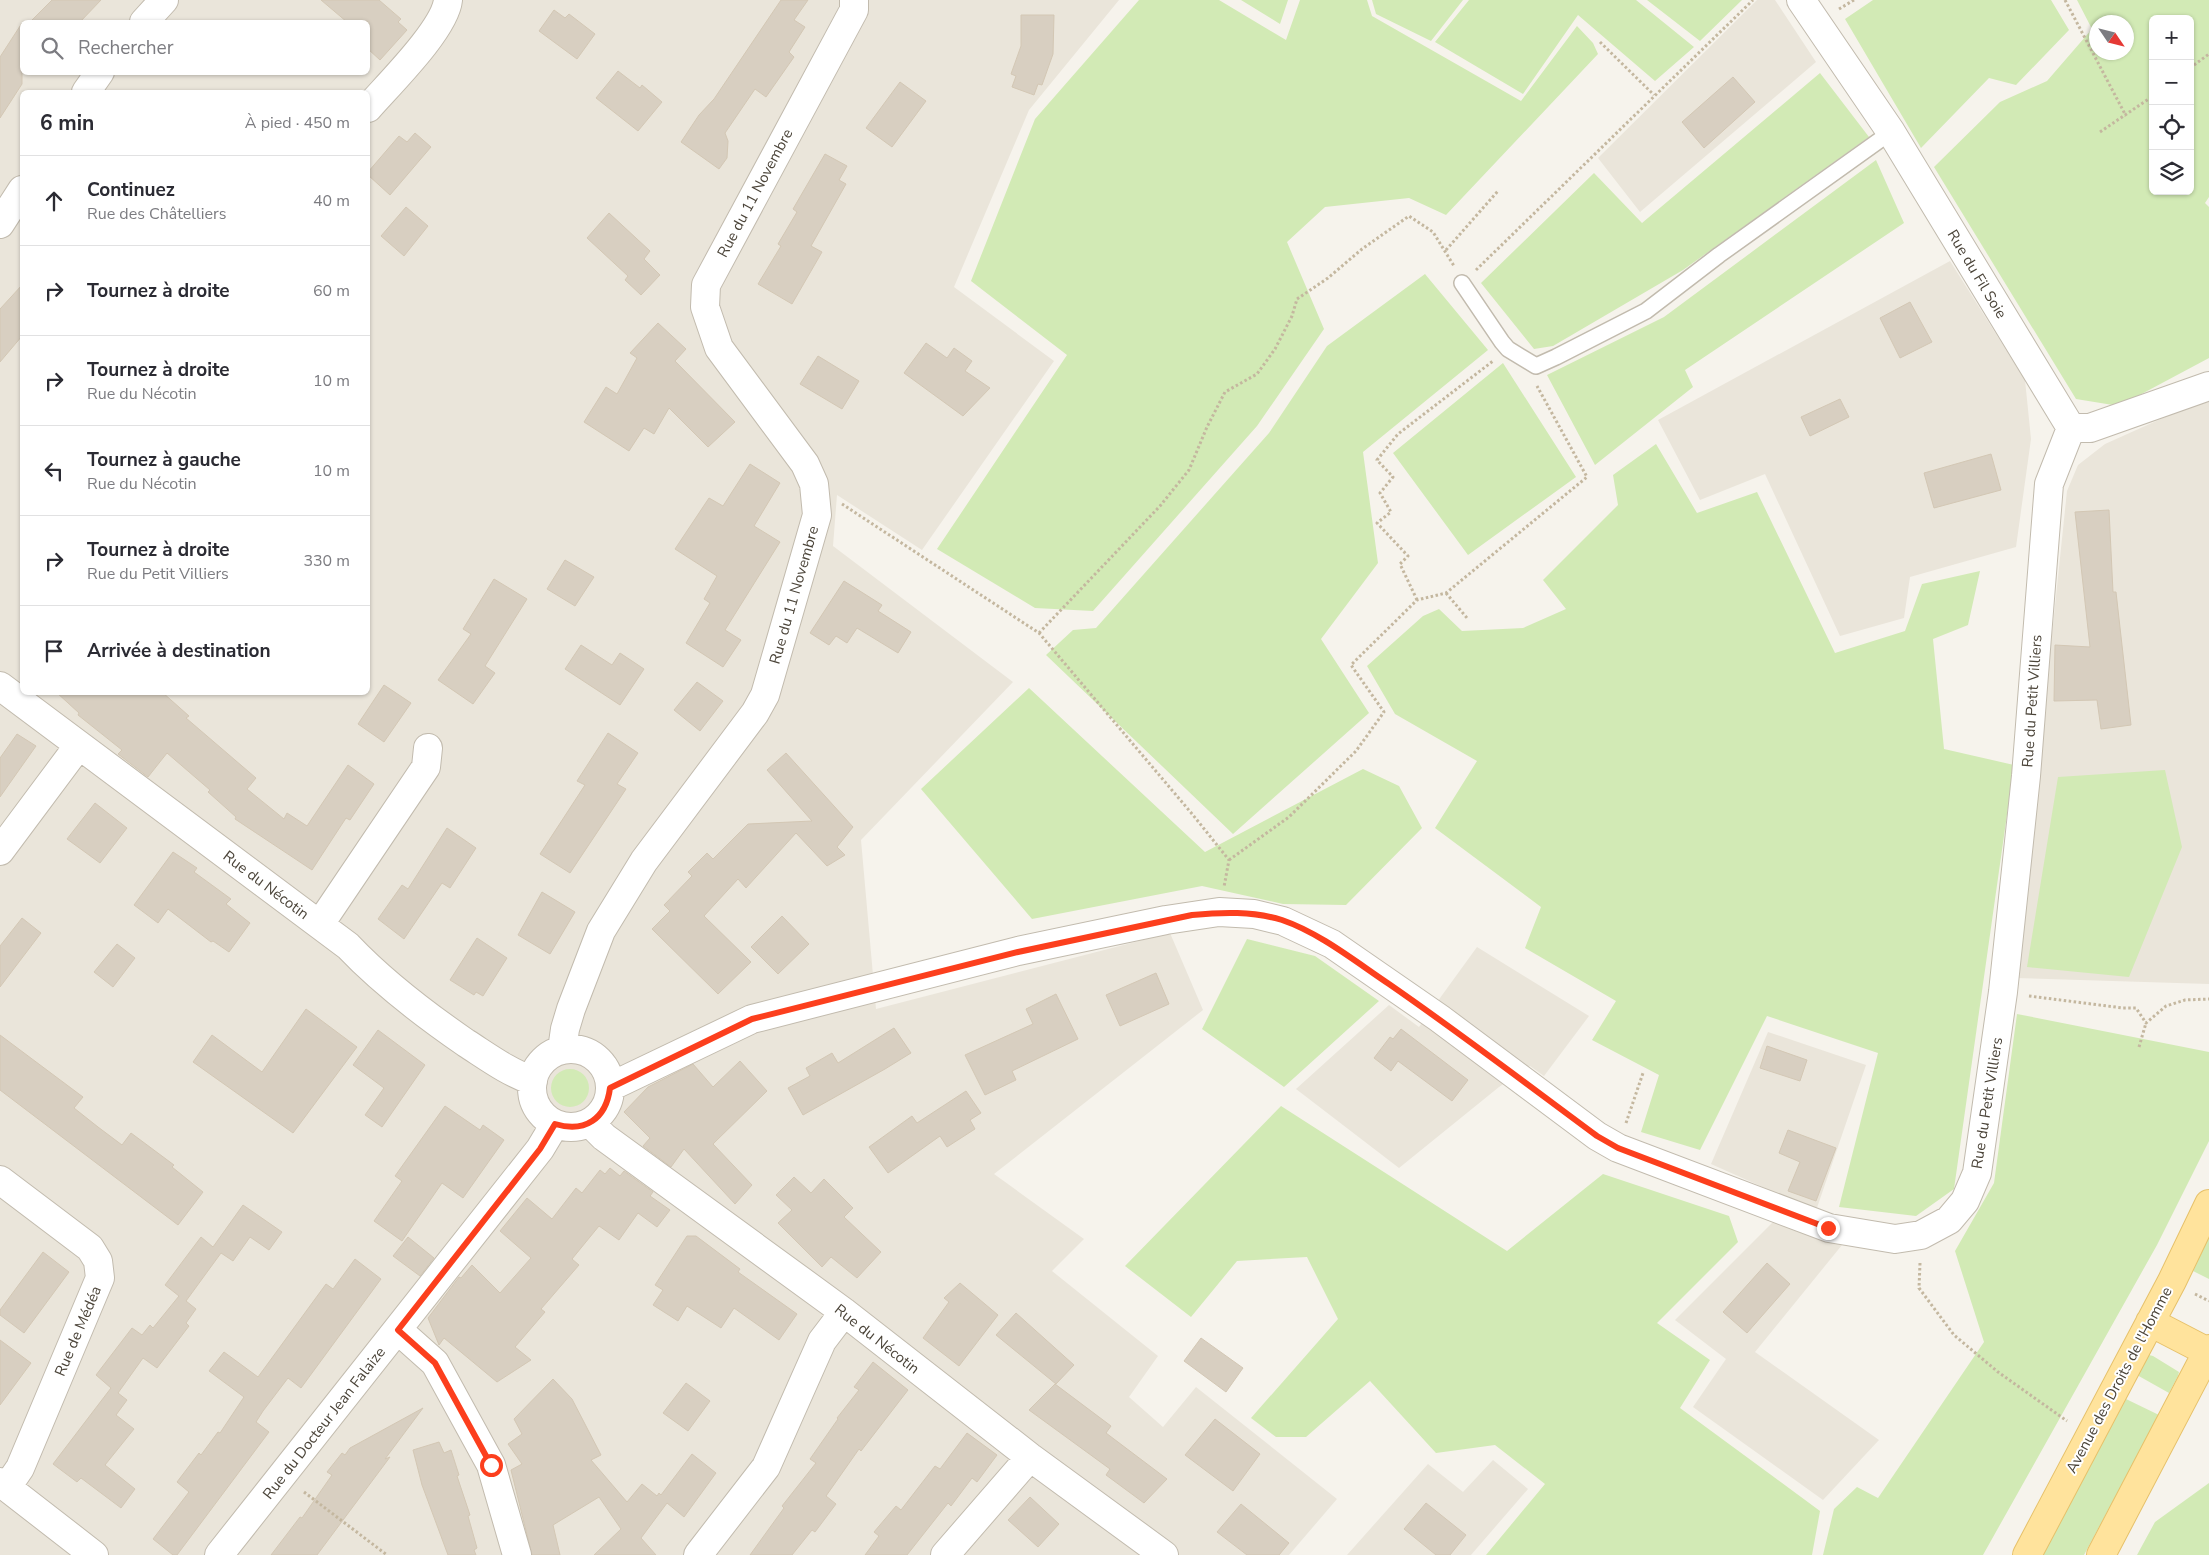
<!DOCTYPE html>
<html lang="fr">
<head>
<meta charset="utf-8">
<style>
	:root { --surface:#fff; --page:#f7f7f7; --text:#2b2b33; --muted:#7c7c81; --line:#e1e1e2 }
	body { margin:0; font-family:"Nunito Sans",sans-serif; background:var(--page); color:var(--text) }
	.controls { position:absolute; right:15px; top:15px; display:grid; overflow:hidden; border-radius:8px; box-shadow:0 1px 4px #0004 }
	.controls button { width:45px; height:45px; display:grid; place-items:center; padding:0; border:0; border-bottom:1px solid var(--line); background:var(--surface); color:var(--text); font:25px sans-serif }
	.compass { position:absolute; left:2089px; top:15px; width:45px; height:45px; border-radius:50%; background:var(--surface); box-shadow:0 1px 4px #0004; rotate:125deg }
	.stop { position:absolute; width:15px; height:15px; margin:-11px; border:4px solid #fc3f1d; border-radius:50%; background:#fff }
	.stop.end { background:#fc3f1d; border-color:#fff; box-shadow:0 1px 5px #0008 }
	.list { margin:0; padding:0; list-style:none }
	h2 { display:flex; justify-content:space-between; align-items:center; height:65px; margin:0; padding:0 20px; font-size:21px }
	h2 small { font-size:16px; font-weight:400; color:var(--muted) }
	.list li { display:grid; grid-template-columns:32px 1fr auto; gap:15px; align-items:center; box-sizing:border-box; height:90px; padding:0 20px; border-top:1px solid var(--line) }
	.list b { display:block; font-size:19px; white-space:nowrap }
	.list p { margin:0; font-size:16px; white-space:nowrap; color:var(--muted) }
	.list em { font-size:16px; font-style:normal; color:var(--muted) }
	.icon { flex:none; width:28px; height:28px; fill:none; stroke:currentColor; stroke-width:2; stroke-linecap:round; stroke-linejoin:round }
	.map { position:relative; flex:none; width:2209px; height:1555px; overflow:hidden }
	.search { position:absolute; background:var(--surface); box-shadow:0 1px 4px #0004; left:20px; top:20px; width:350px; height:55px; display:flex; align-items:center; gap:12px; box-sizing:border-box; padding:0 18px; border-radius:8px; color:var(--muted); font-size:19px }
	.panel { position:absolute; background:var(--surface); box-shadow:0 1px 4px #0004; left:20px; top:90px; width:350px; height:605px; border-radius:8px }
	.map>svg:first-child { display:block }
	.residential { fill:#eae5da; fill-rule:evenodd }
	.green { fill:#d2eab5; fill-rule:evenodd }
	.building { fill:#d8cfc1; stroke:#d3c7b4 }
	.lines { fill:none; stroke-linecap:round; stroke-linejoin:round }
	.lane-casing { stroke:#c2bbae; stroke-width:18 }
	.street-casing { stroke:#c2bbae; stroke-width:30 }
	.primary-casing { stroke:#e6c16a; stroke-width:30 }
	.path { stroke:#c4b79f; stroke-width:3; stroke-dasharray:2.5 2.5; stroke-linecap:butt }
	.lane { stroke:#fff; stroke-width:15 }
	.street { stroke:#fff; stroke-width:28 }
	.primary { stroke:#ffe39c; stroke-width:28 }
	.route { stroke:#fc3f1d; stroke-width:6 }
	.labels { text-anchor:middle; stroke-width:4; stroke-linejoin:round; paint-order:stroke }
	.street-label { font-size:15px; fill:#4b4439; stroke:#fff }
</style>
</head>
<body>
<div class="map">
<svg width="2209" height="1555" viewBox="0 0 2209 1555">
	<rect width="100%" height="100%" fill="#f6f3ec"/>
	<path class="residential" d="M0 0H1119L1029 110 954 287 1054 361 922 550 837 495 833 546 1013 682 861 840 876 1009 1170 933 1203 1010 994 1174 1084 1239 1052 1271 1158 1356 1129 1397 1163 1427 1196 1387 1337 1499 1289 1555H0ZM22 22H368V72H22ZM22 92H368V692H22Z
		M1757 0H1775L1816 62 1640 212 1598 158Z
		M1950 261 2025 380 2031 439 2016 547 1910 577 1904 618 1840 636 1765 474 1700 500 1658 420Z
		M2209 402V984L2016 978 2067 491 2078 465 2105 444 2183 409Z
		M1477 947 1589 1016 1544 1076 1530 1066 1499 1087 1399 1168 1296 1089 1389 1005 1419 1027Z
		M1768 1032 1866 1065 1809 1231 1842 1245 1755 1352 1879 1440 1823 1500 1693 1407 1726 1359 1675 1320 1794 1201 1711 1164Z
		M1493 1460 1528 1489 1471 1555H1347L1428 1464 1463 1492Z"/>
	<path class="green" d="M1139 0H1219L1286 40 1300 0H1367L1372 16 1521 101 1577 26 1593 43 1598 54 1446 215 1409 198 1325 207 1287 242 1324 329 1257 426 1093 611 1035 608 937 549 1067 355 971 281 1035 119Z
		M1241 0H1288L1280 24Z
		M1372 0H1463L1431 41 1376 14Z
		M1469 0H1636L1694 47 1655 81 1578 15 1523 94 1435 42Z
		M1647 0H1742L1700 41Z
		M1873 0H2051L2069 30 2016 85 1989 78 1921 148 1845 19Z
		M2077 0H2209V197L2205 203 2209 207V358L2119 406 2076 399 1934 167 2000 102 2047 81 2092 29ZM2153 19H2190V191H2153ZM2096 22H2126V52H2096Z
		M1820 73 1869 137 1683 270 1553 346 1534 349 1481 283 1594 173 1642 223Z
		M1876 160 1904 223 1685 370 1693 387 1595 465 1547 375 1664 317Z
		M1425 274 1488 350 1363 452 1378 563 1321 639 1369 713 1233 834 1046 655 1073 630 1096 628 1269 433 1327 346Z
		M1503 363 1576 477 1468 555 1393 453Z
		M1656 444 1697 513 1757 492 1835 653 1905 631 1922 584 1980 571 1968 625 1933 639 1944 749 2014 765 1954 1189 1916 1216 1839 1207 1878 1053 1767 1016 1700 1150 1641 1132 1659 1075 1592 1040 1616 1001 1525 948 1541 907 1435 828 1477 761 1395 714 1367 666 1423 616 1439 609 1462 631 1523 628 1566 609 1543 580 1618 505 1613 475Z
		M1029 688 1205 852 1363 769 1399 786 1422 828 1346 905 1283 904 1202 886 1032 919 921 789Z
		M2165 770 2182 847 2129 977 2027 967 2058 777Z
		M1247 939 1315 956 1379 1001 1284 1087 1202 1029Z
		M2017 1014 2209 1052V1141L2157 1245 1983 1555H1823L1834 1509 1857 1487 1878 1498 1984 1342 1955 1251 1994 1183Z
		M551 1088a19 19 0 1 1 38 0a19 19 0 1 1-38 0Z
		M1281 1106 1507 1251 1603 1174 1729 1216 1738 1242 1657 1323 1710 1360 1680 1408 1820 1511 1812 1555H1486L1545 1484 1495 1445 1436 1453 1370 1381 1306 1437H1276L1251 1418 1338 1319 1307 1257 1237 1261 1191 1317 1125 1266Z
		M2209 1237V1279L2193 1271Z
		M2149 1355 2153 1356 2179 1372 2178 1376 2169 1393 2137 1375Z
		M2126 1399 2159 1415 2084 1555H2043Z
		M2209 1483V1555H2137L2155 1522Z"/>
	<path class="building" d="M52 0H101L80 22H30Z
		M321 0H379L401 19 398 22 407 30 380 60 368 49V22H347Z
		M781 0H808L794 20 805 27 789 52 794 57 766 97 755 89 725 133 728 141 727 158 719 169 681 142 699 115 714 99Z
		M554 10 565 18 569 14 595 34 577 59 539 31Z
		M1021 15H1054L1053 54 1042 85 1038 84 1034 95 1012 87 1016 76 1011 74 1021 46Z
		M22 23V84L0 118V57Z
		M618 71 640 88 642 85 662 102 638 131 596 98Z
		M1733 77 1755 102 1704 148 1682 122Z
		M900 82 926 101 892 147 866 128Z
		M415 133 431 147 390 195 368 175V172L399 136 407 142Z
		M825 154 847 166 839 180 846 184 811 246 822 252 792 304 758 284 781 246 778 244 797 212 793 209Z
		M406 207 428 226 404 256 381 236Z
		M609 213 650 251 644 259 660 275 641 295 625 280 628 276 587 238Z
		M22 285V336L0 362V309Z
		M1910 302 1932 342 1900 358 1880 318Z
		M658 323 686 349 675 361 735 422 708 447 669 408 654 434 644 428 629 451 584 422 606 387 617 394 637 358 630 353Z
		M926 343 947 358 954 348 972 361 965 371 990 388 963 416 904 373Z
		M818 356 859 381 842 409 800 384Z
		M1840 399 1849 417 1810 436 1801 417Z
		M1991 454 2001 490 1934 508 1924 473Z
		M750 464 780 483 754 526 780 542 725 630 741 640 723 667 686 643 710 603 704 599 717 576 675 549 709 498 723 506Z
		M2109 510 2113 592H2116L2131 725 2101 729 2097 700 2054 701 2055 645 2090 647 2075 512Z
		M565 560 594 577 575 606 547 589Z
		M494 579 527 599 485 666 495 673 473 704 438 680 471 634 463 629Z
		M844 581 882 605 878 611 911 632 898 653 857 628 847 643 836 636 829 645 810 633Z
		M581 645 612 665 620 653 644 669 620 705 565 669Z
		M697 682 723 701 700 731 674 710Z
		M384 685 411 703 384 742 358 724Z
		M56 692H162L189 716 186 718 256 778 247 789 284 819 287 813 307 826 348 765 374 784 350 820 346 818 312 870 235 819 236 817 208 792 210 790 167 753 148 777 118 754 122 750 78 715 79 713Z
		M608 733 638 753 617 784 626 789 570 873 540 854 585 785 577 781Z
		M17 734 36 746 0 797V758Z
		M786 753 853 827 837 847 845 855 827 866 796 833 746 888 738 879 704 916 751 962 718 994 652 929 670 911 664 905 692 876 688 872 707 853 713 859 748 824 812 821 767 770Z
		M95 803 127 828 100 863 67 839Z
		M447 828 476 848 450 888 442 883 404 939 378 919 402 885 408 889Z
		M173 852 197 868 194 872 231 899 226 904 250 923 229 952 213 941 211 942 168 909 158 923 134 905Z
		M542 892 575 912 550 954 518 935Z
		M782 916 809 944 778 974 751 947Z
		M22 918 41 933 0 987V946Z
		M477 938 507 958 483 996 476 992 474 995 450 980Z
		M117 944 135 958 113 987 94 972Z
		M1156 973 1169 1004 1120 1026 1106 995Z
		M1056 994 1078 1039 1012 1071 1016 1080 985 1095 965 1055 1033 1024 1026 1009Z
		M306 1009 357 1047 293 1133 193 1062 212 1035 262 1072Z
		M894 1028 911 1053 885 1069 803 1115 788 1088 810 1076 806 1068 832 1053 838 1063Z
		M1401 1029 1468 1080 1452 1101 1398 1061 1391 1071 1374 1058 1390 1037 1393 1039Z
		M378 1030 425 1065 382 1127 365 1115 384 1088 353 1065Z
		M0 1035 83 1097 74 1108 98 1127 122 1145 131 1133 174 1165 172 1167 203 1192 178 1225 0 1090Z
		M1767 1046 1807 1060 1800 1081 1760 1068Z
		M740 1061 767 1091 713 1144 752 1185 735 1204 684 1149 671 1167 643 1146 650 1138 624 1112 648 1087 693 1064 713 1087Z
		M966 1091 981 1113 970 1120 975 1129 947 1147 940 1136 888 1173 869 1147 912 1116 917 1123Z
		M445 1106 480 1130 483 1125 504 1140 463 1198 442 1183 402 1241 374 1221 402 1181 395 1176Z
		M1788 1130 1836 1148 1816 1201 1788 1191 1800 1162 1779 1153Z
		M610 1168 620 1176 624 1171 653 1192 650 1196 670 1210 657 1227 638 1213 619 1240 599 1226 572 1259 579 1265 541 1309 545 1312 515 1347 531 1360 497 1382 444 1338 439 1345 428 1318 459 1277 461 1278 472 1265 500 1293 531 1258 500 1231 527 1198 552 1219 576 1188 582 1193 600 1170 605 1174Z
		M794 1177 811 1193 824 1179 853 1208 844 1217 881 1252 857 1278 831 1257 822 1267 778 1223 792 1210 776 1195Z
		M243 1205 282 1232 269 1250 250 1237 233 1261 221 1253 186 1301 196 1309 186 1323 189 1326 157 1368 143 1358 118 1393 127 1400 116 1415 134 1429 105 1465 135 1489 121 1508 81 1478 77 1482 53 1464 111 1388 96 1375 132 1328 142 1335 150 1325 153 1328 179 1296 165 1285 201 1237 213 1247Z
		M687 1236H696L740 1269 738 1272 797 1314 779 1340 734 1308 721 1328 687 1306 678 1321 653 1305 663 1290 655 1285Z
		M408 1237 434 1258 420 1276 393 1256Z
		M43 1252 69 1272 24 1333 0 1315V1310Z
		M355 1259 381 1279 301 1388 288 1378 263 1411 256 1422 269 1432 177 1555H173L153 1539 189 1492 177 1482 199 1453 201 1455 218 1432 220 1433 244 1397 209 1371 224 1352 258 1377 326 1284 333 1289Z
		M1767 1263 1790 1284 1747 1333 1723 1312Z
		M960 1283 998 1315 959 1366 923 1338 949 1302 944 1298Z
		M1016 1313 1074 1365 1056 1384 996 1335Z
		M1201 1338 1243 1368 1226 1392 1184 1361Z
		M0 1340 31 1363 0 1405Z
		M873 1362 908 1390 861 1451 859 1449 826 1496 836 1504 815 1532 812 1530 792 1555H750L784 1508 782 1506 816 1463 810 1459 838 1419 837 1418 859 1390 854 1387Z
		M553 1379 572 1399 601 1455 591 1460 627 1502 642 1484 657 1496 659 1493 661 1495 692 1454 716 1473 684 1517 667 1503 641 1538 656 1555H594L621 1529 599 1497 553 1525 560 1555H532L511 1470 522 1464 508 1444 522 1434 514 1419Z
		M686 1383 710 1401 688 1431 663 1413Z
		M1055 1384 1111 1426 1106 1433 1167 1479 1144 1503 1106 1475 1110 1469 1029 1410Z
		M423 1408 385 1459 390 1457 317 1555H271L300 1517 302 1518 332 1475 327 1472 342 1453 345 1455 350 1448Z
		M1215 1419 1260 1454 1233 1491 1185 1455Z
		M967 1433 997 1455 977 1482 972 1478 951 1506 948 1503 907 1555H865L879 1536 874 1532 896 1506 901 1510 935 1466 940 1469Z
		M439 1442 444 1453 451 1450 459 1475 457 1476 470 1515 468 1516 477 1548 474 1550 476 1555H448L422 1485 413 1450Z
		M1030 1497 1059 1524 1038 1547 1008 1520Z
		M1426 1503 1466 1535 1450 1555H1436L1404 1529Z
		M1241 1504 1289 1543 1279 1555H1247L1217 1532Z"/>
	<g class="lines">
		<defs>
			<path id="lane" d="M1462 283 1502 342 1508 349 1536 366 1556 357 1646 311 1719 255 1891 132"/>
			<path id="street" d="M1801 0 1891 132 2071 428H2090L2209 386
				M144 22 164 0
				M86 92 100 72
				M368 108C389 84 445 29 448 0
				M0 224 22 190
				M0 686 348 946C383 983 424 1014 466 1043 488 1057 508 1072 533 1081
				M0 851 79 745
				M320 924 426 767 428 748
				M532 1088a39 39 0 1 1 78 0a39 39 0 1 1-78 0Z
				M562 1050 565 1029 571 1009 601 931 644 861 755 713 765 695 817 515 814 484 805 464 719 348 705 307 706 285 854 10V0
				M610 1087 752 1019 1018 951 1166 920 1219 912 1254 914 1283 921 1332 944 1439 1018 1597 1136 1618 1148 1829 1228 1895 1239 1921 1235 1949 1220 1965 1201 1977 1173 2003 992 2026 776 2049 484 2071 428
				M590 1123 604 1137 844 1312 1030 1457 1164 1555
				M0 1180 90 1248 98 1261 100 1278 20 1468 7 1487
				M398 1330 435 1363 491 1465 517 1555
				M0 1482 94 1555
				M219 1555 540 1149 555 1124
				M698 1555 766 1467 822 1341 844 1312
				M945 1555 1030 1457"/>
			<path id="primary" d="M2150 1322 2208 1352
				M2027 1555 2172 1281 2209 1204
				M2101 1555 2209 1349"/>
		</defs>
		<use href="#lane" class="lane-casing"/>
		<use href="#street" class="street-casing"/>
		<use href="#primary" class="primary-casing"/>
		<path class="path" d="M2065 0 2126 116
			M1839 9 1854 0
			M1600 42 1654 95
			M2190 68 2209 54
			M2100 132 2153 96
			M1446 250 1498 191
			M1476 270 1753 0
			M842 504 1039 633 1193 815 1229 860 1224 887
			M1446 593 1467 618
			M1417 600 1400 564 1408 556 1377 523 1391 512 1380 493 1393 477 1377 460 1398 434 1493 361
			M1039 633 1160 506 1189 470 1207 427 1225 392 1257 374 1275 349 1292 316 1297 299 1328 278 1362 249 1409 216 1433 232 1454 266
			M1229 860 1289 817 1356 751 1384 712 1351 665 1417 600 1446 593 1587 477 1537 386
			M2029 996 2123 1008H2136L2146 1023 2166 1006 2185 1000 2209 999
			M2139 1047 2146 1023
			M1626 1123 1643 1073
			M1920 1263 1919 1288 1954 1335 1998 1372 2067 1421
			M2195 1294 2209 1301
			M304 1492 387 1555"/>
		<use href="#lane" class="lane"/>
		<use href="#street" class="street"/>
		<use href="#primary" class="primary"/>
	</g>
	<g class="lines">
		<path class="route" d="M491 1465 435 1363 398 1330 540 1149 555 1124C585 1133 606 1119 610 1088L752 1019 1018 952 1192 915C1222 912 1253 911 1282 920 1320 933 1356 962 1389 984 1460 1033 1528 1085 1597 1136L1618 1148 1828 1228"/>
	</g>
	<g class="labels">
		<g class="street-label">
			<text transform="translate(755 193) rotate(-62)" y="5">Rue du 11 Novembre</text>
			<text transform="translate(1977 274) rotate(59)" y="5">Rue du Fil Soie</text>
			<text transform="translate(794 595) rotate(-74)" y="5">Rue du 11 Novembre</text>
			<text transform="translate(2032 701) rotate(-86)" y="5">Rue du Petit Villiers</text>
			<text transform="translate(266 885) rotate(37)" y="5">Rue du Nécotin</text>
			<text transform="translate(1987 1103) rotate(-81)" y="5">Rue du Petit Villiers</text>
			<text transform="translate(78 1331) rotate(-67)" y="5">Rue de Médéa</text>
			<text transform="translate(877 1339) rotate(38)" y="5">Rue du Nécotin</text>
			<text transform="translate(2119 1380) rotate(-62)" y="5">Avenue des Droits de l'Homme</text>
			<text transform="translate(324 1423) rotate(-52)" y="5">Rue du Docteur Jean Falaize</text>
		</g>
	</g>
</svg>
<div class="controls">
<button>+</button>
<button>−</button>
<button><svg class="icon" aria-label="locate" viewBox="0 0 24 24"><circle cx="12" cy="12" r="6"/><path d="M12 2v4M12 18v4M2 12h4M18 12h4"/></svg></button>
<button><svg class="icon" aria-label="layers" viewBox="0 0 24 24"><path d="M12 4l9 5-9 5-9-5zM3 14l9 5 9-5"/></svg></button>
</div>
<svg class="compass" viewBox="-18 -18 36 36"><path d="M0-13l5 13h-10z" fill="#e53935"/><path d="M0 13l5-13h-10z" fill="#7c7c81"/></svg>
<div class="stop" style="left:491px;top:1465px"></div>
<div class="stop end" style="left:1828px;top:1228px"></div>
<div class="search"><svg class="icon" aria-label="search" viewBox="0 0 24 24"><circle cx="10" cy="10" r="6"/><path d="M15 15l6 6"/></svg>Rechercher</div>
<section class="panel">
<h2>6 min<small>À pied · 450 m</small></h2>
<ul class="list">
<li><svg class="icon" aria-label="ahead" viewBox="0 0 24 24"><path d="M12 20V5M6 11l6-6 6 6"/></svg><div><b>Continuez</b><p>Rue des Châtelliers</p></div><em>40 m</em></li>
<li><svg class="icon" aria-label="right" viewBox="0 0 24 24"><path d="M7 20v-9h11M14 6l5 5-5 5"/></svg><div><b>Tournez à droite</b></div><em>60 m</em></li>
<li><svg class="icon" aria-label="right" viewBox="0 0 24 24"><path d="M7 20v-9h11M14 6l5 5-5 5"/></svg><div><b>Tournez à droite</b><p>Rue du Nécotin</p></div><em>10 m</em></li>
<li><svg class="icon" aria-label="left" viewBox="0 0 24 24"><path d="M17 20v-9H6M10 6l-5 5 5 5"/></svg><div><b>Tournez à gauche</b><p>Rue du Nécotin</p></div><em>10 m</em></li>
<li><svg class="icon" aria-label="right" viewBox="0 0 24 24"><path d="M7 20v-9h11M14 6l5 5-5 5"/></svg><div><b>Tournez à droite</b><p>Rue du Petit Villiers</p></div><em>330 m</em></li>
<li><svg class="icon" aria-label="arrive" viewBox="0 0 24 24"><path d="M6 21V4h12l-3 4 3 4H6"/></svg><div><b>Arrivée à destination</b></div></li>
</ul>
</section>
</div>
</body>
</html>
